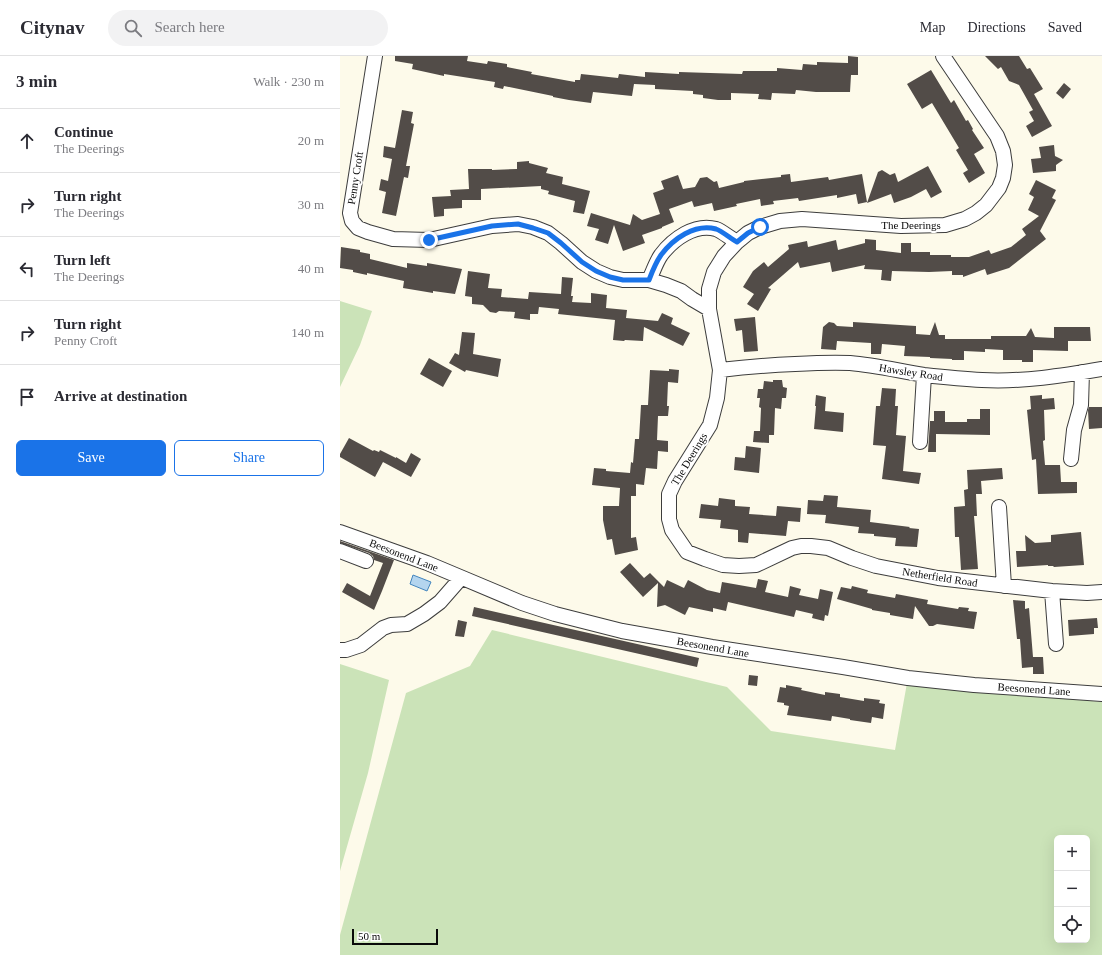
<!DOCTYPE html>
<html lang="en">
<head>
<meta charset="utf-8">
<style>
	:root { --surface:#fff; --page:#f2f2f3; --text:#2b2b33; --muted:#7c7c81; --line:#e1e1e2; --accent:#1a73e8 }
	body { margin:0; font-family:Georgia,serif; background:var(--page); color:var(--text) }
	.controls { position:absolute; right:12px; bottom:12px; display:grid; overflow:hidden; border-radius:6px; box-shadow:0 4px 16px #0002 }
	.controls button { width:36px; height:36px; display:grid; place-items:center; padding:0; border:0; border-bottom:1px solid var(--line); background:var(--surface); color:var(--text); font:20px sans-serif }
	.scale { position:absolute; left:12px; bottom:10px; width:86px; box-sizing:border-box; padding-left:4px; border:2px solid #0a0a0a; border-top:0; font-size:11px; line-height:14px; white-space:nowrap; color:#0a0a0a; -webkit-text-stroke:3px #fff; paint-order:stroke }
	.stop { position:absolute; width:12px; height:12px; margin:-9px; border:3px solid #1a73e8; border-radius:50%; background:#fff }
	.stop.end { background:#1a73e8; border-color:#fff; box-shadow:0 1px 4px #0008 }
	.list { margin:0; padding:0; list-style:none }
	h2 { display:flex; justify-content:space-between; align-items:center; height:52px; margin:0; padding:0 16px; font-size:17px }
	h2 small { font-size:13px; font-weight:400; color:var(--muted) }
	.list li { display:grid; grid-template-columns:26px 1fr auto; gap:12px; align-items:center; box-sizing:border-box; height:64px; padding:0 16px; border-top:1px solid var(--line) }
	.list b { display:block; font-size:15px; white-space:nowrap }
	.list p { margin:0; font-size:13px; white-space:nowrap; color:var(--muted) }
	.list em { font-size:13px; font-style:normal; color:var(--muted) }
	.actions { display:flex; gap:8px; padding:12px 16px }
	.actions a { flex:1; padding:9px 0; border:1px solid var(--accent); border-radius:6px; text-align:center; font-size:14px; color:var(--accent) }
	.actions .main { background:var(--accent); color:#fff }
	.icon { flex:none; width:22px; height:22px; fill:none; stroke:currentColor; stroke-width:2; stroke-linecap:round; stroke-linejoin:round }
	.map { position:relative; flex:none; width:762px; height:899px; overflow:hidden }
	header { display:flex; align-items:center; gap:24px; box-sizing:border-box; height:56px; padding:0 20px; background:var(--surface); border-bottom:1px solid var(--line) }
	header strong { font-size:19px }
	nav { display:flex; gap:22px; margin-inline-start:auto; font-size:14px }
	.search { width:280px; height:36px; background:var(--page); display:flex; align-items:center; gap:10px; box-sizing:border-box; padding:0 14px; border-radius:22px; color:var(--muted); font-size:15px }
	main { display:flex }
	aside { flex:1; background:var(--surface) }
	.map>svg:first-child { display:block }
	.green { fill:#cbe3b8; fill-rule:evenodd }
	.water { fill:#b4d5ef; stroke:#4385be }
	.building { fill:#524c48 }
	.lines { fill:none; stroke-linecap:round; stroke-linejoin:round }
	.minor-casing { stroke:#3d3d3d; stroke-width:16 }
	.minor { stroke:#fff; stroke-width:14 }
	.route { stroke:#1a73e8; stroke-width:5 }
	.labels { text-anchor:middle; stroke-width:4; stroke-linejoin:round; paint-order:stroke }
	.street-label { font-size:11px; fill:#0a0a0a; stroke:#fff }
</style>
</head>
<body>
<header>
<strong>Citynav</strong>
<div class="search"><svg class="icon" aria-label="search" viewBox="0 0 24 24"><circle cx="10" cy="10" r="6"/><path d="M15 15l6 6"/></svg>Search here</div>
<nav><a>Map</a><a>Directions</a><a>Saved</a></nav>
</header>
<main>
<aside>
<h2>3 min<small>Walk · 230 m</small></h2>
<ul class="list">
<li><svg class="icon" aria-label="ahead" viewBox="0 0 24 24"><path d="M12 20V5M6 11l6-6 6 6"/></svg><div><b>Continue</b><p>The Deerings</p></div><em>20 m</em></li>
<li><svg class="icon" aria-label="right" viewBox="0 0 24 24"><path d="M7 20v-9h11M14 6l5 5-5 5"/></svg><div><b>Turn right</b><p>The Deerings</p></div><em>30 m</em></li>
<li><svg class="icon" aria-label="left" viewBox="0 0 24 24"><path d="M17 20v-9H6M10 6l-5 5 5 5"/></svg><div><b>Turn left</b><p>The Deerings</p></div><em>40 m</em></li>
<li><svg class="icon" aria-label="right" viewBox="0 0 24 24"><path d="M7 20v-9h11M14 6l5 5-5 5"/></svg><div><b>Turn right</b><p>Penny Croft</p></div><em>140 m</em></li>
<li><svg class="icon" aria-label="arrive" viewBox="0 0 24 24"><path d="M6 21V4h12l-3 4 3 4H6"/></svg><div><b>Arrive at destination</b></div></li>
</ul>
<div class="actions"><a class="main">Save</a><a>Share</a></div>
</aside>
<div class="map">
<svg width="762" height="899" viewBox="0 0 762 899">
	<rect width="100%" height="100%" fill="#fdfaea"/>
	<path class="green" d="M0 245 32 255 20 289 0 331Z
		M152 574 387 631 431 675 555 694 567 627 762 646V899H0V879L66 637 130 610ZM717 782H747V884H717Z
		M0 608 49 624 28 717 0 815Z"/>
	<path class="water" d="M73 519 91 526 87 535 70 528Z"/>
	<path class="building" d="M55 0H128L127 5 147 8 148 5 167 8V11L192 16 191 18 235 26V24H240L241 18 278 22 279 18 305 21V16L339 18V16L402 18 403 15H437V12L462 14 463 8 477 9V6L508 7V0L518 1V19H511L510 36H476L456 34 455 38 432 37 431 44 418 43 419 38 391 37V44H378L363 42V39L353 38V35L315 33V29L294 28 292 40 253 36 251 47 229 44 213 41V40L164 30 163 33 154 31 155 26 104 18V20L72 13 73 8 55 5Z
		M645 0H679L687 13 690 12 703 33 694 38 712 70 692 81 686 70 694 65 689 56 693 54 679 29 669 25 661 11 658 13Z
		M591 14 611 47 614 44 626 65 628 64 633 73 632 74 644 92 634 98 645 117 629 127 623 117 628 114 616 94 619 92 592 47 582 53 567 28Z
		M724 27 731 33 723 43 716 37Z
		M62 54 73 56 71 67 74 68 66 110H70L68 122 64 121 56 160 42 157 46 136 39 134 41 123 48 125 52 103 43 101 44 90 55 92Z
		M714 89 715 100 723 104 716 109V115L693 117 691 103 701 102 699 91Z
		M189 105V107L208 112 206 117 223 121 222 128 250 135 244 158 233 156 235 145 208 138 209 135 201 133V130L141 133V144H122V152L104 153V160L94 161 92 141 111 140 110 134 129 133 128 113H152V114L177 113V106Z
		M588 110 602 136 591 142 586 133 571 141 554 147 551 138 527 147 538 116 542 114 550 119 555 117 558 126Z
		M450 118 451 126 488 121 489 124 522 118 527 146 518 148 516 138 497 142V139L459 145 458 142 433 145 434 148 421 150 420 143 396 148 397 150 374 155 372 147 354 151 352 145 329 153 334 166 322 171V172L302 179 305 187 283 195 274 169 268 188 255 184 259 173 247 170 251 157 290 169 293 158 302 164 320 158 313 137 324 133 321 125 338 119 343 133 355 131 360 122 367 121 374 126 377 125 379 132 404 126V125L441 121V119Z
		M696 124 716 134 712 142 716 144 700 175 706 183 669 212 647 219 645 213 623 221V219H612V215L589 216 552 215 551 225 541 224 542 214 524 213 525 209 492 216 490 206 460 212 458 206 428 232 431 233 418 255 407 248 414 238 403 231 413 215 424 206 428 211 449 193 448 189 467 185 468 191 496 184 498 194 525 187V183L536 184V194L561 197V187H571V196H590V199H611V201H629L649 194 651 198 671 191 686 179 682 173 699 160 688 154 694 141 689 138Z
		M1 191 20 194V196L30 198V203L67 212V207L87 210V207L122 213 115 238 93 235V237L63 232 64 225 27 217V219L13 216V214L0 212Z
		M128 215 150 218 148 232 162 233 161 241 188 243 189 236 221 238 222 221 233 222 231 240H233L232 246 251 247V237L267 239 266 252 287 254 286 262 318 265 322 257 333 262 331 268 350 277 343 290 304 271 303 285 285 284 284 285 273 284 275 264 218 258 219 253 199 251 198 258H190V264L174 262 175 256 159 255 156 257 150 256 143 249 132 248V241L125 240Z
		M415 261 418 295 404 296 402 274 396 275 394 263Z
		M489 266 494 267 497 270 513 271V266L576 270V278L590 279 595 266 599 279H605V283H651V280H686L691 272 695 281 714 282V271H750L751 285H728V295L693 294V306H682V304H663V294L645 293V296L624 295V304H612V303L590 302V301L564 300 565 290 542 288 541 298H531V287L497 285 496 294 481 293 483 271Z
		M122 276 135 277 133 298 161 303 158 321 126 314 125 316 109 307 115 297 119 299Z
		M89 302 112 315 103 331 80 318Z
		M329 313 339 314 338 327 328 326 327 350H329L328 360H318L317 384 328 385V396L318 395 317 413 306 412 304 429 296 428V440H291V482L296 481 298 494 275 499 272 483 267 484 263 464V450H279L280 432 252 429 254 412 266 413V415L290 417 291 406 293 407 295 383H299L301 349H308L310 314 329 315Z
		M433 324H442L443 331 447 332 446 342H442L441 353 435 352 434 379H429V387L413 386 414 375H420L421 352 419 351 420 342H417L418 333H423L424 325 433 326Z
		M542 332 556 333 555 350H558L556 379 566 380 563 415 581 417 579 428 542 423 546 390 533 389 536 350H540Z
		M476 339 486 341 485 355 504 357 503 376 474 373 476 350H475Z
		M702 339V343L714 342 715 353 704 354 705 384 703 385 705 409H720L721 426H737V437L698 438 696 403 692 404 687 354 691 353 690 340Z
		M749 351H762V372L749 373 748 354Z
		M640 353H650V379L596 378V396H588L590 365H594V355H605V366H627V363H640Z
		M9 382 33 395 34 394 39 396 40 394 56 402V401L66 407 71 397 81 403 71 421 43 406 35 421 0 401V398Z
		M406 390 421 392 419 417 394 414 395 401 405 402Z
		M662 412 663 423 641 425 642 438H636L637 460H634L638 513 621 514 619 481H615L614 451 625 450 624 434 628 433 627 414Z
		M484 439 498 440 497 451 531 454 530 466 570 471 569 472 579 473 577 491 555 490 556 482 534 480V478L518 477 519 471 485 467 486 459 467 458 468 444 483 445Z
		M379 442 395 444V450L410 451 409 458 436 460 437 450 461 452 460 466 448 465 446 480 409 477 408 487 398 486V474L380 472 381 464 359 462 361 448 378 450Z
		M741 476 744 509 714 511 713 510H708V509L677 511 676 495H686L685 479 695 487 711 486V479Z
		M0 485 54 504 42 535 34 554 2 536 7 527 30 540 43 507 34 504 33 500 29 497 0 487Z
		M290 507 304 522 310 517 324 531 327 524 344 532 348 524 367 534 380 537 382 526 416 532 418 523 428 525 425 536 448 541 450 530 461 533 459 539 478 543 480 533 493 536 488 560 485 559 484 565 472 562 473 558 456 554 454 561 388 546 386 555 373 552V556L349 551 345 559 325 549 317 551 318 527 303 541 280 516Z
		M512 530 528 534 527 537 555 542 556 538 588 544 587 548 618 553 619 551 629 552 628 555 637 556 634 573 597 568 593 570H589L575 550 573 563 550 559V557L532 554V553L497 543 501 531 511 533Z
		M673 544 685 545V553L689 552 693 601H703L704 618H693V611L682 612 680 583H677Z
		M134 551 359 602 357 611 132 560Z
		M757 562 758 572H754V578L729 580 728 564Z
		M118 564 127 566 124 581 115 580Z
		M409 619 418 620 417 630 408 629Z
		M446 629 462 632 461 634 485 639V636L500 638V641L524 645V642L540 644 539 647 545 648 543 663 532 661 531 667 510 664V663L492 660 491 665 447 659 449 650 444 649V647L437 646 440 631 446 632Z"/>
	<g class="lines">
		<defs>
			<path id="minor" d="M35 0 10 157 12 165 18 172 28 176 53 183 89 184 152 170 178 168 193 171 208 177 221 187 242 206 256 215 270 221 283 224H309L326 229 341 235 352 243 369 253
				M603 0 657 80 663 95 665 109 663 122 659 132 646 149 636 157 625 163 605 169 561 170 462 163 440 165 420 171 408 177 397 186 384 200 374 216 369 233V253L380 314 377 342 370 369 335 425 329 438V463L332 474 347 496 365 503 383 509 399 510 416 509 452 492 461 490H471L488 492 512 502 536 510 598 522 712 535 747 537 762 536
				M309 224C313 216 316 206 321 199 333 183 355 167 376 173 382 175 391 183 397 186
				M380 314C405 311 430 309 455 308 473 307 491 306 510 307 535 309 559 315 584 319 603 321 623 323 642 324 683 326 722 320 762 313
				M580 386 584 319
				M731 403 734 374 741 349 742 316
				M659 451 664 530
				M0 476 87 507 182 547 215 558 282 575 372 591 503 611 568 622 634 629 762 638
				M0 495 26 505
				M712 535 716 588
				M0 594H6L21 589 43 572 51 569 67 568 84 558 100 546 121 522"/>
		</defs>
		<use href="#minor" class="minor-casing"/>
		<use href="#minor" class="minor"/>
	</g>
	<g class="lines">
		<path class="route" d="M89 184 152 170 178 168 193 172 208 177 221 187 242 206 256 215 270 221 283 224H309C312 216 316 206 321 199 333 183 355 167 376 173 382 175 391 183 397 186L408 177 420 171"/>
	</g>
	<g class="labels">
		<g class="street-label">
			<text transform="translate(15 122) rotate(-81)" y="4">Penny Croft</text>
			<text x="571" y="173">The Deerings</text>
			<text transform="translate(571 316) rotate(9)" y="4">Hawsley Road</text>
			<text transform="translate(349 403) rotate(-59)" y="4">The Deerings</text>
			<text transform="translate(64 499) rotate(21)" y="4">Beesonend Lane</text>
			<text transform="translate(600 521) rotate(9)" y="4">Netherfield Road</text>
			<text transform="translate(373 591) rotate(10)" y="4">Beesonend Lane</text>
			<text transform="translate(694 633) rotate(4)" y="4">Beesonend Lane</text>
		</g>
	</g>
</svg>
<div class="controls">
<button>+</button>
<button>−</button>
<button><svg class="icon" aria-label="locate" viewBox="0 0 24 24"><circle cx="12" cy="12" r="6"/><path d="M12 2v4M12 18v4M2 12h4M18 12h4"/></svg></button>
</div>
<div class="scale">50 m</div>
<div class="stop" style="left:420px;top:171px"></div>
<div class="stop end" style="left:89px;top:184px"></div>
</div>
</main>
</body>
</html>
